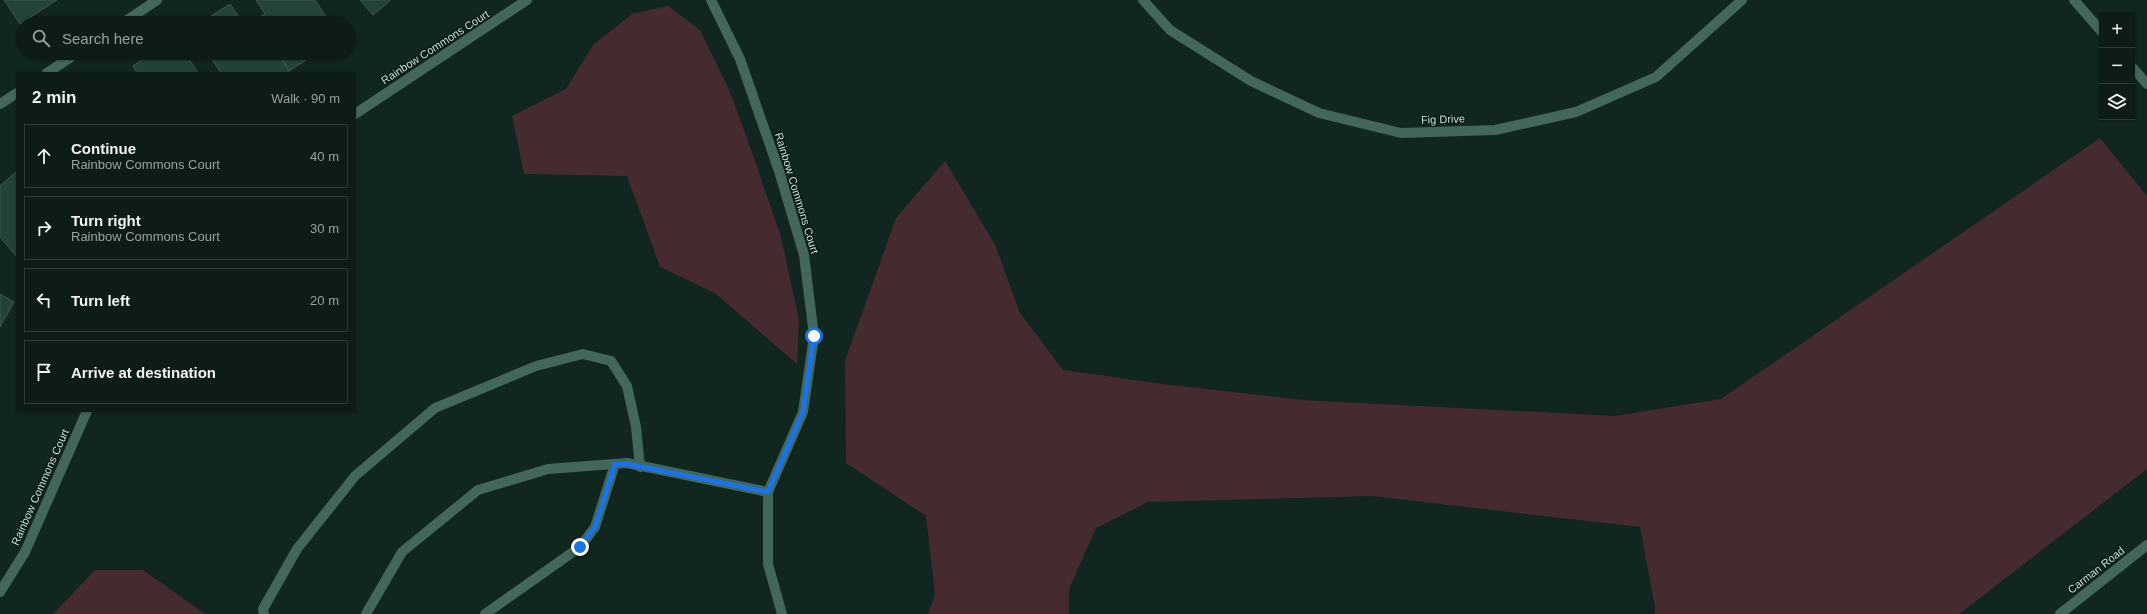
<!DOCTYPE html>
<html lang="en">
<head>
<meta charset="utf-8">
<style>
	:root { --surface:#0d1c17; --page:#1b2924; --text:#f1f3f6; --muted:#9aa1a1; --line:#2d3a36 }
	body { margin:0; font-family:Helvetica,sans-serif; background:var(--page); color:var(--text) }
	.controls { position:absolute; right:12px; top:12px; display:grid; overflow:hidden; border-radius:0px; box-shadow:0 1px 3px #0004 }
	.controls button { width:36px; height:36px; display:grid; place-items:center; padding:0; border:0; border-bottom:1px solid var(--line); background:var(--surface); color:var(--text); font:20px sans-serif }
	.stop { position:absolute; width:12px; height:12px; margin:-9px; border:3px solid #1a73e8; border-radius:50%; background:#fff }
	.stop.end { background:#1a73e8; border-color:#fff; box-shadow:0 1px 4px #0008 }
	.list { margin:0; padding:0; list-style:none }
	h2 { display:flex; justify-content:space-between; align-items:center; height:52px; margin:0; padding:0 16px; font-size:17px }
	h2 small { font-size:13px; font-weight:400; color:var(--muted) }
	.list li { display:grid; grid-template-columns:26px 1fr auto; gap:12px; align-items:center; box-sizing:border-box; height:64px; margin:0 8px 8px; padding:0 8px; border:1px solid var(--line); border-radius:0px }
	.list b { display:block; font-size:15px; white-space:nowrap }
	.list p { margin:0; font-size:13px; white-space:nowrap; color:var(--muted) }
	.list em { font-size:13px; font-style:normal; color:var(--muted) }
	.icon { flex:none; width:22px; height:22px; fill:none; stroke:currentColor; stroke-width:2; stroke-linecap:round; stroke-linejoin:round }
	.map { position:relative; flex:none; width:2147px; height:614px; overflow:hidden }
	.search { position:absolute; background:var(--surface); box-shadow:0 1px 3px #0004; left:16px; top:16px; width:340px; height:44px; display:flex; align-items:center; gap:10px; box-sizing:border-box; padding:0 14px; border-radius:22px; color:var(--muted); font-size:15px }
	.panel { position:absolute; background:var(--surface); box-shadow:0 1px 3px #0004; left:16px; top:72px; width:340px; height:340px; border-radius:0px }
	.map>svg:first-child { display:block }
	.green { fill:#452b2f }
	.building { fill:#234338; stroke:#3f564d }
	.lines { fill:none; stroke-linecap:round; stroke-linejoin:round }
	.service { stroke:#43675a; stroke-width:10 }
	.minor { stroke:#43675a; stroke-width:10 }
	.tertiary { stroke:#43675a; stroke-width:10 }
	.route { stroke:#1a73e8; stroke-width:5 }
	.labels { text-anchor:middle; stroke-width:3; stroke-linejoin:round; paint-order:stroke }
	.street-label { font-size:11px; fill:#d2dfda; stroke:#071d16 }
</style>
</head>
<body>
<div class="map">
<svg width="2147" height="614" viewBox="0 0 2147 614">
	<rect width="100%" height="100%" fill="#11261f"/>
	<path class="green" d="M668 6 700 30 730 92 749 144 781 237 799 320 797 364 715 293 660 267 627 176 524 174 512 116 566 89 593 45 632 14Z
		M2100 138 2147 196V469L1959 614H1655V607L1640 527 1371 496 1148 502 1096 528 1069 589V614H928L935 594 926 516 846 463 845 361 896 218 945 161 995 245 1020 313 1063 370 1163 384 1302 400 1615 416 1721 399Z
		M95 570H143L205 614H53Z"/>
	<path class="building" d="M4 0H57L20 24Z
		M256 0H315L330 23H258L256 19 265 14Z
		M360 0H391L373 15Z
		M230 4 243 23H200Z
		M152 53H185L198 73H137L133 66Z
		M208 53H278L289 71 286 73H221Z
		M278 53H317L289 71Z
		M17 171V257L0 237V186Z
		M0 294 14 302 0 327Z"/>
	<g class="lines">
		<path class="service" d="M264 614 263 609 297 549 355 476 435 408 536 366 583 354 611 361 627 386 636 427 640 467
			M485 614 580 547 595 527 615 464"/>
		<path class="minor" d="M711 0 740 59 779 171 804 255 814 336 803 412 768 492
			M1143 0 1170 30 1251 81 1319 113 1401 133 1495 130 1576 112 1656 77 1742 0
			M2074 0 2102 32
			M123 23 157 0
			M2132 67 2147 84
			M47 73 77 53
			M0 104 17 93
			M355 114 527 0
			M0 592 25 552 87 411
			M366 614 402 552 478 490 548 469 627 463 768 492V564L782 614"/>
		<path class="tertiary" d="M2060 614 2147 545"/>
	</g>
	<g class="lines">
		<path class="route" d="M580 547 595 527 615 464H627L768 492 803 412 814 336"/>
	</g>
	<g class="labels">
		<g class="street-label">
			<text transform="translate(435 47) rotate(-33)" y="4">Rainbow Commons Court</text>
			<text transform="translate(1443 119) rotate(-2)" y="4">Fig Drive</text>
			<text transform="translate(797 193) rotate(73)" y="4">Rainbow Commons Court</text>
			<text transform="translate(40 487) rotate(-66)" y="4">Rainbow Commons Court</text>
			<text transform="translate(2096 570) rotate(-38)" y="4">Carman Road</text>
		</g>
	</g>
</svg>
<div class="controls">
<button>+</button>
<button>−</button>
<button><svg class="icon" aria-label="layers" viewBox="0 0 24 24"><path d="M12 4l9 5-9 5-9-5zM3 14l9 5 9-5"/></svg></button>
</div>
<div class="stop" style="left:814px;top:336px"></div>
<div class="stop end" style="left:580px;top:547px"></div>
<div class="search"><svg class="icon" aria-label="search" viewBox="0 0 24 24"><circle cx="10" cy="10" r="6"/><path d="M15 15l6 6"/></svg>Search here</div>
<section class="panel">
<h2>2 min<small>Walk · 90 m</small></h2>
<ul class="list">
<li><svg class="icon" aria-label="ahead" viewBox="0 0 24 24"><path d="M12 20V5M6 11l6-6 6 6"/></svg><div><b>Continue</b><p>Rainbow Commons Court</p></div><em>40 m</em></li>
<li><svg class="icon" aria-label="right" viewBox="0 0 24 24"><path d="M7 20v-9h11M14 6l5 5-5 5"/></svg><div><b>Turn right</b><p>Rainbow Commons Court</p></div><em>30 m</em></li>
<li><svg class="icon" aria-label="left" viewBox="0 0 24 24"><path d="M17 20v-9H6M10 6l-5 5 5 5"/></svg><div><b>Turn left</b></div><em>20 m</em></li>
<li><svg class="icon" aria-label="arrive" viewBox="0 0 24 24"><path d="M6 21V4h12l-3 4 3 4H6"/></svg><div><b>Arrive at destination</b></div></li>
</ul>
</section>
</div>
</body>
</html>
